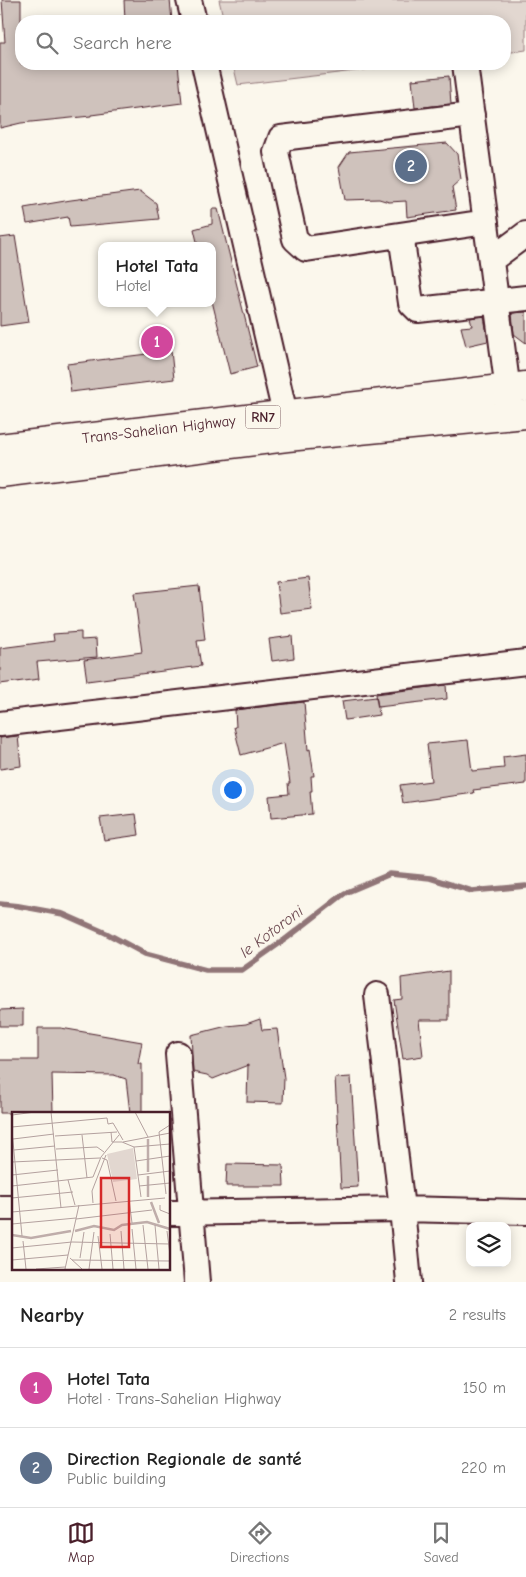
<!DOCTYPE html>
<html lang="en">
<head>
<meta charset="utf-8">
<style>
	:root { --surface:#fff; --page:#f2f2f2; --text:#222; --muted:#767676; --line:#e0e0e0; --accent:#4a1f2b }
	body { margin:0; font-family:"Comic Neue",sans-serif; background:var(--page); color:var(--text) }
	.controls { position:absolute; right:15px; bottom:15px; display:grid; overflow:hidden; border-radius:10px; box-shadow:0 2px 12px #0003 }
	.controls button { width:45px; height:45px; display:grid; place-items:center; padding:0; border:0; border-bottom:1px solid var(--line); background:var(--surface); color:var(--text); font:25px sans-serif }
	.you { position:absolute; left:232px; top:789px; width:18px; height:18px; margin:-12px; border:4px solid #fff; border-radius:50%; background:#1a73e8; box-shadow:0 0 0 8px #1a73e833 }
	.badge { display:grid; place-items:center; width:32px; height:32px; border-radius:50%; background:var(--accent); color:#fff; font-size:16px; font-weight:700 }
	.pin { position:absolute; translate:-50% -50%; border:2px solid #fff; box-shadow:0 1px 5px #0006 }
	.popup { position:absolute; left:98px; top:242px; width:118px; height:65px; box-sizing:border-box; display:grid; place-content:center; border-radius:10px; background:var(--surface); filter:drop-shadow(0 1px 4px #0005); font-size:16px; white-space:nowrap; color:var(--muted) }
	.popup b { font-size:19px; color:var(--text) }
	.popup::after { content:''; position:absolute; left:50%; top:100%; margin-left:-10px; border:10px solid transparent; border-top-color:var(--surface) }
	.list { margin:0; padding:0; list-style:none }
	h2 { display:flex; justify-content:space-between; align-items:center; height:65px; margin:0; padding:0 20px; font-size:21px }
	h2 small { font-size:16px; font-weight:400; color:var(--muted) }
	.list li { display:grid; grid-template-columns:32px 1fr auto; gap:15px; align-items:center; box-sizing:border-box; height:80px; padding:0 20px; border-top:1px solid var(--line) }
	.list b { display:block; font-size:19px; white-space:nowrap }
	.list p { margin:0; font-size:16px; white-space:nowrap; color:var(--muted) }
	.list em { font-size:16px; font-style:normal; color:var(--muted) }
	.icon { flex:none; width:28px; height:28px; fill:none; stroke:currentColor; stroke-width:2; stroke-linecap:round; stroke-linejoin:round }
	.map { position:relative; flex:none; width:526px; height:1282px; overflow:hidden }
	.search { position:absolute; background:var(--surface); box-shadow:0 2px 12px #0003; left:15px; right:15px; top:15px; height:55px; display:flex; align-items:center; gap:12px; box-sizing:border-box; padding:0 18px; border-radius:20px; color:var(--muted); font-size:19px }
	.sheet { height:225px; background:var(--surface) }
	nav { display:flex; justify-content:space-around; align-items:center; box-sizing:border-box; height:70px; border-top:1px solid var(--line); background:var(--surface); font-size:14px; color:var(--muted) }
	nav a { display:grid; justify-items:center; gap:2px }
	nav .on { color:var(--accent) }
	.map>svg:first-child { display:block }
	.green { fill:#e2d7d0; stroke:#967b7e }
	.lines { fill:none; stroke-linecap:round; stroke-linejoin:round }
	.stream { stroke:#907477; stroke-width:5.5 }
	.building { fill:#cfc2bc; stroke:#4a1f2b }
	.minor-casing { stroke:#4a1f2b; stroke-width:28 }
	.highway-casing { stroke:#4a1f2b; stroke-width:31 }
	.minor { stroke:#fbf7ec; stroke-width:24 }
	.highway { stroke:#fbf7ec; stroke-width:28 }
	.labels { text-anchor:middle; stroke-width:4.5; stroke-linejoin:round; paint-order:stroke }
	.shield { fill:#fbf7ec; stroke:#7f6065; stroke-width:1 }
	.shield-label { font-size:14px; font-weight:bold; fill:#4a1f2b }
	.street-label { font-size:15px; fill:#4a1f2b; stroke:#fbf7ec }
	.water-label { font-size:16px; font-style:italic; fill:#6d4a51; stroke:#fbf7ec }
	.inset-river { fill:none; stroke:#bfadaa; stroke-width:2.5 }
	.inset-road { fill:none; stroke:#b4a19f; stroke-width:1 }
	.view { fill:#d62828; fill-opacity:0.15; stroke:#d62828; stroke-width:2.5 }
	.inset-edge { fill:none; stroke:#4a1f2b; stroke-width:2.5 }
</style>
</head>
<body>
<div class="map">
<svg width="526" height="1282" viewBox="0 0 526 1282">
	<rect width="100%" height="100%" fill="#fbf7ec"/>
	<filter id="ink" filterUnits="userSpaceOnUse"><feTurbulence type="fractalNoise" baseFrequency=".02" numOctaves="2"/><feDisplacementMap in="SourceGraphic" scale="10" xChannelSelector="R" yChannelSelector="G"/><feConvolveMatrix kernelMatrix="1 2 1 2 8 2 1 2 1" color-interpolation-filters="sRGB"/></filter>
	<g filter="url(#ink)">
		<path class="green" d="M219 0H526V50L505 53V21H224Z
			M233 64H413L238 85Z"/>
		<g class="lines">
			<path class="stream" d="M0 904 19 906 63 914 106 933 145 954 206 970H242L287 938 345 893 390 874 430 878 472 891 526 886"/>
		</g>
		<path class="building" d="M2 0H21V64H178L182 103 91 115V116L21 123 0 128V42H5Z
			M124 0H170L172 21H125Z
			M449 76 451 104 415 108 412 80Z
			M447 143 457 154 461 179 452 187 456 210 407 217 406 201 389 202 379 199 345 200 339 167 349 152Z
			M140 191 156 203 159 219 70 227 68 217 27 224 24 208 71 200Z
			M212 209H218L257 367 230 374 212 301V246H198L194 229 212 224Z
			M15 236 29 322 0 326V238Z
			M526 312V343L514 334 512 313Z
			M484 316 488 341 466 346 461 327 472 326 470 318Z
			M171 351 174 379 71 392 67 364Z
			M308 578 312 609 280 613 276 582Z
			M199 586 205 640 197 641 201 666 87 681 84 660 142 652 134 593Z
			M81 632V640L96 639 97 657 37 662 39 679 0 684V648L54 641 53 634Z
			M292 636 294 658 272 661 269 639Z
			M446 685 447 699 378 707 376 694Z
			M376 697 379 715 345 720 342 701Z
			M304 702 308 750 310 749 314 776H311L312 791H310L312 814 271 818 269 796 289 794 288 783H290L284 743 241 755 234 727H236L235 710Z
			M18 736 21 766 0 769V738Z
			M468 740 472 771 504 768 503 757 526 754V784L473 790 474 793 403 803 400 785 431 781 427 744Z
			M136 814 139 835 104 840 100 818Z
			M449 971V1020H419L423 1056 403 1059 394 1000 402 999 401 978Z
			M23 1009V1026H0V1010Z
			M260 1019 262 1030 277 1029 284 1078 283 1103 247 1102 248 1065 213 1079 207 1075 193 1072 191 1035 227 1026 246 1024Z
			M38 1028H61L142 1042 138 1064H142V1113H130L126 1079 114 1075 52 1074 53 1113H0V1060H38Z
			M351 1077 358 1187 341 1188 335 1078Z
			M227 1164 283 1165 284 1186H226Z"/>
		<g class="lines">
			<defs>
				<path id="minor" d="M189 0 194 21
					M204 64 285 414 286 433
					M465 64 510 406
					M472 115 281 138 276 152 295 239 306 249 486 222
					M401 235 411 303 418 310 526 298
					M491 260 526 234
					M0 724 526 662
					M377 995 402 1209 409 1282
					M178 1054 197 1282
					M0 1208H14
					M169 1213 402 1209 526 1212"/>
				<g id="highway">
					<path id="s1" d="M0 448 526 386"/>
					<path d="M0 473 287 437 526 414"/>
				</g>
			</defs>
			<use href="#minor" class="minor-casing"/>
			<use href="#highway" class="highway-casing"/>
			<use href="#minor" class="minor"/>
			<use href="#highway" class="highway"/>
		</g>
	</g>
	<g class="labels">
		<rect class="shield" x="245.5" y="405.5" width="35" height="23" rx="4"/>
		<g class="shield-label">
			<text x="263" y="422">RN7</text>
		</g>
		<g class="street-label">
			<text dy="5" stroke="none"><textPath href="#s1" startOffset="160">Trans-Sahelian Highway</textPath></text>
		</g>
		<g class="water-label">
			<text transform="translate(271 931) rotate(-37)" y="6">le Kotoroni</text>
		</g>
	</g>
	<g transform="translate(12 1112)">
		<rect width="158" height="158" fill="#fbf7ec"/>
		<path d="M121 36 125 67 101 70 95 42Z" fill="#e2d7d0"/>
		<path class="inset-river" d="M136 27V60M136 85V64M139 90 147 111M63 119 82 114 102 118 110 113 135 110 158 117M0 123 19 126 59 119"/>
		<path class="inset-road" d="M39 0 49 96M123 0 136 25M0 3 23 0M101 11 111 28M0 15 95 6 96 12 101 11M0 19 10 124M99 20 100 30H110L122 35 158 32M70 23 75 66M43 24 105 20M1 27 42 22M111 30 158 21M122 35 129 85M44 37 85 35 92 40M2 38 43 34M90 46 95 48 104 89M124 49 158 44M0 50 88 46M0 63 46 58M126 63 158 59M56 68 63 93M0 74 81 65 89 45 107 23M127 74 158 71M154 82 147 20 158 13M0 86 61 80M117 87 120 111M81 91 80 79 94 43M148 93V98L158 102M0 100 153 86M64 107 140 98M0 112 64 106M131 113 136 157M143 113 147 157M120 117 124 157M109 119 112 157M155 119 158 143M98 122 101 157M86 124 90 157M11 129 14 157M0 136 60 130 158 132M58 146 70 157M68 146 72 120M0 148 56 143M60 148 158 149M24 157 53 155M53 157 67 93M77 157 82 120"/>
		<path class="view" d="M89 66H117V135H89Z"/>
		<rect width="158" height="158" class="inset-edge"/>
	</g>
</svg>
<div class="controls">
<button><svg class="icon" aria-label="layers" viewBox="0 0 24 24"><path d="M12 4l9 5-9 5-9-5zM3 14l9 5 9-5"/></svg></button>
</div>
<div class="you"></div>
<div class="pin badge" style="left:157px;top:342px;background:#d1479c">1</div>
<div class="popup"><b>Hotel Tata</b>Hotel</div>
<div class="pin badge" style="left:411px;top:166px;background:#5c6f8a">2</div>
<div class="search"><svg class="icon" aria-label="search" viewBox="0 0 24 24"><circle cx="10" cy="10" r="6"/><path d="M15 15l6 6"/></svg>Search here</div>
</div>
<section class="sheet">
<h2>Nearby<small>2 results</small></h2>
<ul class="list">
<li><span class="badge" style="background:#d1479c">1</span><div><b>Hotel Tata</b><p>Hotel · Trans-Sahelian Highway</p></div><em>150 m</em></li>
<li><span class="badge" style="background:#5c6f8a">2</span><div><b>Direction Regionale de santé</b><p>Public building</p></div><em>220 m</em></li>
</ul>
</section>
<nav>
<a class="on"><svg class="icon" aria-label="map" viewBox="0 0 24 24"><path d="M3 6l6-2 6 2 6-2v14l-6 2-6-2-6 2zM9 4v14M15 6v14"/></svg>Map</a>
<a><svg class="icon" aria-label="directions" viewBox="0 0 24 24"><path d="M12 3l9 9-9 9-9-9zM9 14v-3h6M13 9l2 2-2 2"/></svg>Directions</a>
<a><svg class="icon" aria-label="saved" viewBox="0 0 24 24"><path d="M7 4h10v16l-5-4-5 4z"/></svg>Saved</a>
</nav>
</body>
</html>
